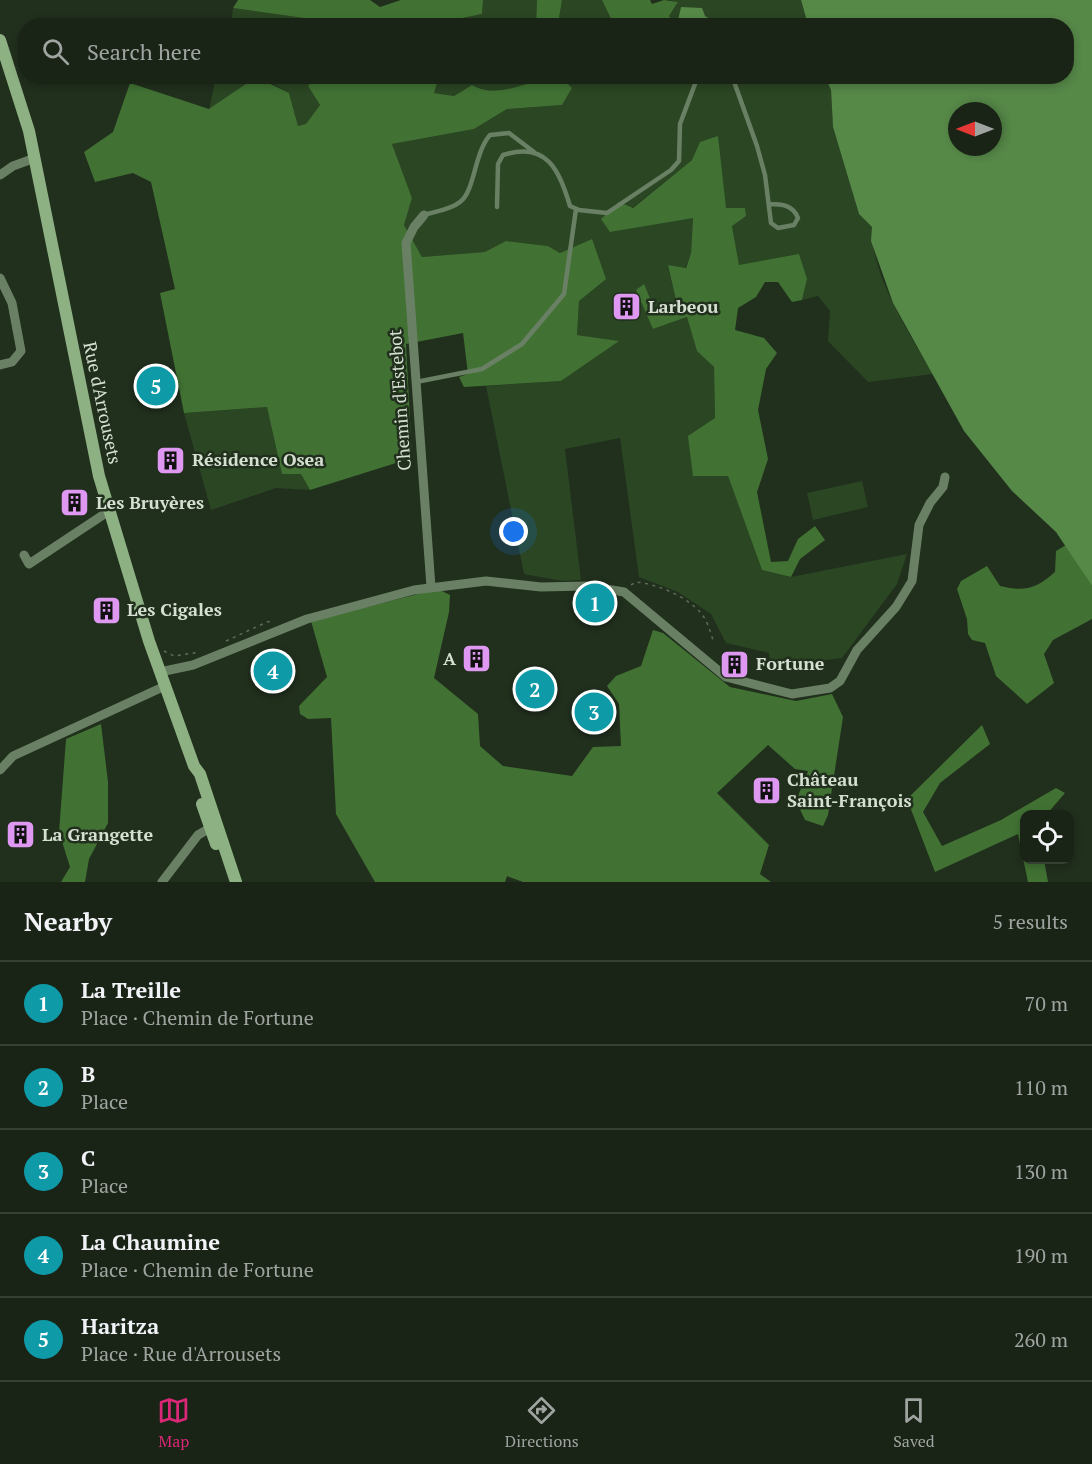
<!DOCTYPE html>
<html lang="en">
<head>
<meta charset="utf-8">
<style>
	:root { --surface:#192316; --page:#262f23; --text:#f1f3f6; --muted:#9fa4a1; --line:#374035; --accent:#db2777 }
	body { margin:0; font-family:"PT Serif",serif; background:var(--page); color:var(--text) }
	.controls { position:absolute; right:18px; bottom:18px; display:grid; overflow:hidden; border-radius:12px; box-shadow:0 3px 9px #0003 }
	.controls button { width:54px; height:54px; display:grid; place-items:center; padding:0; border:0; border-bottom:2px solid var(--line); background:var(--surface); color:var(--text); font:30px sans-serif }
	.compass { position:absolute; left:948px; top:102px; width:54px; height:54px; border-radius:50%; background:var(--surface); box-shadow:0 3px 9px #0003; rotate:270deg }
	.you { position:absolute; left:514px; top:532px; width:21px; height:21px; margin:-15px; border:4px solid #fff; border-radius:50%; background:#1a73e8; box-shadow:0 0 0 9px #1a73e833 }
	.badge { display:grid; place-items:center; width:39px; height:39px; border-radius:50%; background:var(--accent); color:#fff; font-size:20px; font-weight:700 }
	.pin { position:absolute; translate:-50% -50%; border:3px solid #fff; box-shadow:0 2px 6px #0006 }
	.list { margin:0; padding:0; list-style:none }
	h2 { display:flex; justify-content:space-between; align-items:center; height:78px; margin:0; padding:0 24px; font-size:26px }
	h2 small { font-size:20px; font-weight:400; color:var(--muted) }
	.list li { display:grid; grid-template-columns:39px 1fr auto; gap:18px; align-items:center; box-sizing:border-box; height:84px; padding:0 24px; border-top:2px solid var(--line) }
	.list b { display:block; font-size:22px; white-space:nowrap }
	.list p { margin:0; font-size:20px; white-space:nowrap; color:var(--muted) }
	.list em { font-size:20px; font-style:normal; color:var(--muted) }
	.icon { flex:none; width:33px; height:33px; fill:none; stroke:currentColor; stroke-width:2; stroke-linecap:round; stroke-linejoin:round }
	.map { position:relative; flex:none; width:1092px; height:882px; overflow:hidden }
	.search { position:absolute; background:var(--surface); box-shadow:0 3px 9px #0003; left:18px; right:18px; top:18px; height:66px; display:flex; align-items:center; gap:15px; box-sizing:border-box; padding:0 21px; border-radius:24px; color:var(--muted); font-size:22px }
	.sheet { height:498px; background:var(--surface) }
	nav { display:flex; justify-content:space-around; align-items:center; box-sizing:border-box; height:84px; border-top:2px solid var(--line); background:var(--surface); font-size:16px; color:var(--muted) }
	nav a { display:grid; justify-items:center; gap:3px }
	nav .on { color:var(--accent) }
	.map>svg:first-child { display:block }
	.green { fill:#2b4623 }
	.forest { fill:#417233 }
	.water { fill:#568848; fill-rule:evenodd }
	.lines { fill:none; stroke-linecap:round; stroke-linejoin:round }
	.path { stroke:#5f6c5c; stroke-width:1.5; stroke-dasharray:3 4.5; stroke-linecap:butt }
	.lane { stroke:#6a8064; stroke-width:4.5 }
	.street { stroke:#6a8064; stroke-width:9 }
	.secondary { stroke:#8eb184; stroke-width:12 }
	.labels { text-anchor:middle; stroke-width:5; stroke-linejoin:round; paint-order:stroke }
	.poi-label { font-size:18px; font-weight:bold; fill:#d5dfd2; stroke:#212f1d; text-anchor:start }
	.street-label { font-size:18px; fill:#d5dfd2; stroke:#212f1d }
</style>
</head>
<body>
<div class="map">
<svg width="1092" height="882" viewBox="0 0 1092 882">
	<rect width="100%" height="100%" fill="#212f1d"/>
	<path class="green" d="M483 0H537L536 25 445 26 448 21 482 14Z
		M562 0H602L614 25 558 26Z
		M668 0H801L808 25H676L669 16 678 2Z
		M233 8 353 25H231Z
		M212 77H256L209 110 215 81Z
		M260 77H316L308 86 320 105 306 124 298 126 289 93Z
		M439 77H545C527 87 491 96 472 85L454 96 434 93Z
		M561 77H825L831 90 833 127 859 214 872 227C870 274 910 334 933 374L868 382 828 341 830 311 818 296 802 300 807 279 739 266 732 225 746 216 745 208H726L700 143 692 160 632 208 611 232 693 217 691 253 685 268 668 265 676 300 654 308 653 329 687 317 697 350 714 367 715 418 693 476H728L762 570 791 577 907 554 897 584 842 658 770 667 769 653 726 643 711 614 678 592 639 577 620 438 565 449 581 580 562 581 524 574 486 386 561 381 618 341 577 335 579 301 592 239 560 253 548 246 506 241 486 252 422 257 404 225 412 198 392 144 474 129 507 109 562 105 572 88Z
		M267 407 282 474H301L310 490 276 488 211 510 184 413Z
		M862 481 868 507 813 520 807 493Z"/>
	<path class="forest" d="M238 0H370L380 7 401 0H483L482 14 448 21 445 25H353L233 8Z
		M537 0H562L558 25H536Z
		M602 0H650L652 4 664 0 678 2 669 16 676 25H614Z
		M256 77 289 93 298 126 306 124 320 105 308 86 316 77H439L434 93 454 96 472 85C499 101 534 77 561 77L572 88 562 105 507 109 474 129 392 144 412 198 404 225 422 257 485 252 506 241 548 246 560 253 592 239 606 279 579 301 577 335 619 341 561 381 464 387 459 377 468 374 463 333 406 344 412 458 310 490 301 474H282L267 407 184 413 160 293 175 289 151 182 133 173 95 182 84 152 113 132 130 83 209 109Z
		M718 136 726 208H745L746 216 732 226 739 265 799 254 807 279 802 300 792 302 778 282H765L756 297 738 308 735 330 764 338 777 353 766 369 758 410 768 459 757 492 771 562 788 561 798 539 815 526 825 540 800 559 791 577 762 570 728 476H693L688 436 715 418 714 367 697 351 687 317 653 329 636 290 644 284 654 308 676 300 668 265 686 268 691 253 693 218 610 232 601 219 619 202 633 208 692 160 700 142Z
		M1066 545 1092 586V619L1053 640 1044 654 1054 683 1027 704 996 676 985 643 972 640 968 634 967 619 957 589 961 581 987 566 1000 586C1025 592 1036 589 1055 572L1056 551Z
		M438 589 450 595 449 612 434 678 478 714 480 746 503 766 572 776 593 747 621 746 619 704 607 686 616 676 641 666 653 630 663 633 730 687 796 701 832 694 843 717 828 815 823 826 805 820 796 801 808 771 795 769 768 745 717 793 769 845 760 874 771 882H523L507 876 505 882H375L336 814 331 718 308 719 300 714 299 706 327 677 311 621Z
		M101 724 108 782V823L89 859 85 882H61L70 867 59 832 66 739Z
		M982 725 990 744 940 783 923 812 942 846 1001 820 1056 788 1065 793 1047 814H1024V860H1044L1048 882H1028L1018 834 935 872 907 799Z"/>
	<path class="water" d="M801 0H1092V586L1056 532 1012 491 964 431 893 303 871 241 872 227 859 214 833 127 831 90 825 77 1066 76V26L808 25ZM957 111H993V147H957Z
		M681 7 702 8 705 16 720 25H677Z"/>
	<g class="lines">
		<path class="path" d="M18 58 26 57
			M631 585 636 582C657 584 686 596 701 613 707 620 710 631 713 640
			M226 641 267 622 274 621
			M164 651 174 656 200 652"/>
		<path class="lane" d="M732 76 757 146 765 175 771 223 778 228 794 225 798 218C793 205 782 204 769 204
			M497 207 498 164 503 155C547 141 559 170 570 206L579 210 607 213 671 170 679 161 680 124 698 76
			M424 215C436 211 450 210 460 202 475 191 474 153 490 135L509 133 534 152
			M416 382 482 369 522 344 564 294 576 209"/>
		<path class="street" d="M0 175 13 166 35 158
			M424 215 414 227 406 243 431 587
			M0 278 12 303 21 351 12 362 0 365
			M24 555 29 564 109 511
			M160 672 193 665 307 619 414 590 486 581 541 587 588 586 624 592 726 677 792 694 830 688 840 681 857 650 896 607 912 581 919 525 930 503 943 487 945 477
			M0 770 13 756 165 686
			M162 882 198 835 210 828"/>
		<path class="secondary" d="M0 40 29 131 99 476 149 641 194 766 200 774 236 882
			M202 804 216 844"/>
	</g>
	<defs>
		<symbol id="building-square" viewBox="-11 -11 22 22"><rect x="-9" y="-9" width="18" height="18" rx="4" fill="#df98f2" stroke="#212f1d"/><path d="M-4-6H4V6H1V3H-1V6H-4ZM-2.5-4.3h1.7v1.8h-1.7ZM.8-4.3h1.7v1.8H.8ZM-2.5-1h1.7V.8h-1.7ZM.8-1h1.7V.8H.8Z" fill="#111"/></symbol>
	</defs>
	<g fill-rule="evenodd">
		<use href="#building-square" x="610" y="290" width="33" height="33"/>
		<use href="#building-square" x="154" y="444" width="33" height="33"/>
		<use href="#building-square" x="58" y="486" width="33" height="33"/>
		<use href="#building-square" x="90" y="594" width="33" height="33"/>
		<use href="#building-square" x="460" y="642" width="33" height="33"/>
		<use href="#building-square" x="718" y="648" width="33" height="33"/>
		<use href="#building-square" x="750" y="774" width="33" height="33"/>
		<use href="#building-square" x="4" y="818" width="33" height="33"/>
	</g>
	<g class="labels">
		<g class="poi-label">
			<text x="648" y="313">Larbeou</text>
			<text x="192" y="466">Résidence Osea</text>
			<text x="96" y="509">Les Bruyères</text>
			<text x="127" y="616">Les Cigales</text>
			<text x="456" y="665" text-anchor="end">A</text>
			<text x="756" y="670">Fortune</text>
			<text x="787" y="786">Château<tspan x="787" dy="21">Saint-François</tspan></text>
			<text x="42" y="841">La Grangette</text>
		</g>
		<g class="street-label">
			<text transform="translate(400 400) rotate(-94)" y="6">Chemin d'Estebot</text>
			<text transform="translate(102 403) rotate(78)" y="6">Rue d'Arrousets</text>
		</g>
	</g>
</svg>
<div class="controls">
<button><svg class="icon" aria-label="locate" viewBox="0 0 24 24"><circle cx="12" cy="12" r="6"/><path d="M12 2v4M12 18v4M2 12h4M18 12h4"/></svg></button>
</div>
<svg class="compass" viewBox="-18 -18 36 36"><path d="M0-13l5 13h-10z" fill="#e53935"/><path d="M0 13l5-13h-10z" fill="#9fa4a1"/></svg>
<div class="you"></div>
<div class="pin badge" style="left:595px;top:603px;background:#0f9aa8">1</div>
<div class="pin badge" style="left:535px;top:689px;background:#0f9aa8">2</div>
<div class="pin badge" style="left:594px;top:712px;background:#0f9aa8">3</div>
<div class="pin badge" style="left:273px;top:671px;background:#0f9aa8">4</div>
<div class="pin badge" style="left:156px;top:386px;background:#0f9aa8">5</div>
<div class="search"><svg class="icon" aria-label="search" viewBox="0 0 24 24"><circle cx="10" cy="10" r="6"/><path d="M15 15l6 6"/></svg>Search here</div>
</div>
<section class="sheet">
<h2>Nearby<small>5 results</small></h2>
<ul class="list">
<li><span class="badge" style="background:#0f9aa8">1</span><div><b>La Treille</b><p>Place · Chemin de Fortune</p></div><em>70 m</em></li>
<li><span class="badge" style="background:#0f9aa8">2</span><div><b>B</b><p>Place</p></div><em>110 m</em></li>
<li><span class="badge" style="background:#0f9aa8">3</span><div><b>C</b><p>Place</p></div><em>130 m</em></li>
<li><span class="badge" style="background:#0f9aa8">4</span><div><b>La Chaumine</b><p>Place · Chemin de Fortune</p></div><em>190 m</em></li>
<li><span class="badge" style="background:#0f9aa8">5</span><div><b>Haritza</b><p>Place · Rue d'Arrousets</p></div><em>260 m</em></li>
</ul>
</section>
<nav>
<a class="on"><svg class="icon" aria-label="map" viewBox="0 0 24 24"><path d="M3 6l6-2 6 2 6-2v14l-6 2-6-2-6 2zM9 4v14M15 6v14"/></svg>Map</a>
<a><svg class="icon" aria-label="directions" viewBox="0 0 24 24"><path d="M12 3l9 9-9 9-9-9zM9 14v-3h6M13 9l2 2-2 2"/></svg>Directions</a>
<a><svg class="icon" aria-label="saved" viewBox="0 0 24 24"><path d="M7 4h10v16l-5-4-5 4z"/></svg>Saved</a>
</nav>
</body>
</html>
